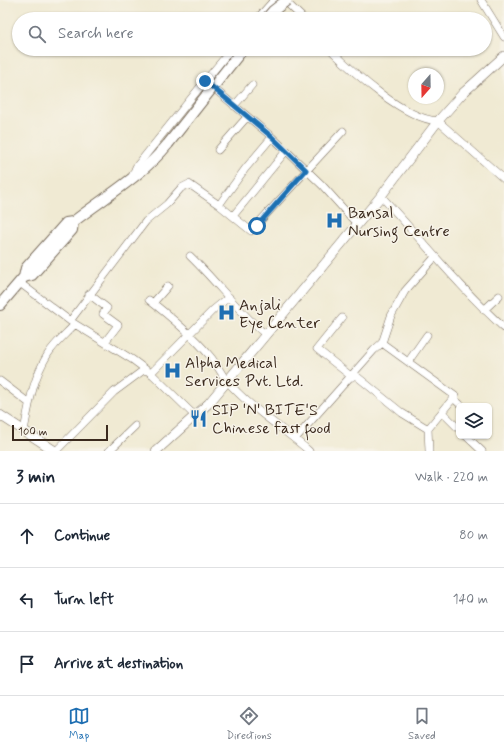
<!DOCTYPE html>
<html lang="en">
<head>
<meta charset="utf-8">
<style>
	:root { --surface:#fff; --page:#f6f6f7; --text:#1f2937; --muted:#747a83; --line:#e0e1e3; --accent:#1f6fb2 }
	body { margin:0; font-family:Mynerve,sans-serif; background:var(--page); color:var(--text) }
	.controls { position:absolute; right:12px; bottom:12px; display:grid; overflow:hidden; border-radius:6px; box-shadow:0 1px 3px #0004 }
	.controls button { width:36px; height:36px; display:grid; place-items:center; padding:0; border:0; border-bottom:1px solid var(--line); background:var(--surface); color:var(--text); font:20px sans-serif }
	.compass { position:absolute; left:408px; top:68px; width:36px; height:36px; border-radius:50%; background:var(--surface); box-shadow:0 1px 3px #0004; rotate:200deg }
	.scale { position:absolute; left:12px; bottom:10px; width:96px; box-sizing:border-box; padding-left:4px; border:2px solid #3b2a1e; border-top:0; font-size:11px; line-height:14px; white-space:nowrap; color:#3b2a1e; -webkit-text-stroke:3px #f7f3e8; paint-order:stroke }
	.stop { position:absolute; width:12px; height:12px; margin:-9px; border:3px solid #1f6fb2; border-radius:50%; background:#fff }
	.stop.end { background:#1f6fb2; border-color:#fff; box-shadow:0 1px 4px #0008 }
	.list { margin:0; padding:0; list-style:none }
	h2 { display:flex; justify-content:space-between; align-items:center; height:52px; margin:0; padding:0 16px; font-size:17px }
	h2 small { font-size:13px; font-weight:400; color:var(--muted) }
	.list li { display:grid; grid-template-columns:26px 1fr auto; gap:12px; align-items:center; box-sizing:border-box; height:64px; padding:0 16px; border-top:1px solid var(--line) }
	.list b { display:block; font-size:15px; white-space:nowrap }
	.list em { font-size:13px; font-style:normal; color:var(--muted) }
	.icon { flex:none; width:22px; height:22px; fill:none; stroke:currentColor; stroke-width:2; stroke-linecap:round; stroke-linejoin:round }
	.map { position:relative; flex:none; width:504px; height:451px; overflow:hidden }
	.search { position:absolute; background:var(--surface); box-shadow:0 1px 3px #0004; left:12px; right:12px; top:12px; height:44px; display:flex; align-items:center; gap:10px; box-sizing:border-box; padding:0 14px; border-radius:22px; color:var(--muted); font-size:15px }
	.sheet { height:244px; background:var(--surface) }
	nav { display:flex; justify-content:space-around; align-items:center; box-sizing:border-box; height:56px; border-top:1px solid var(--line); background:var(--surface); font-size:11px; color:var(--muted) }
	nav a { display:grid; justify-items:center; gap:2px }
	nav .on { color:var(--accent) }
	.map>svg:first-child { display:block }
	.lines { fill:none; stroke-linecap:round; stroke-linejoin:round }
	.minor-casing { stroke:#7a6d5d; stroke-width:8 }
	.tertiary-casing { stroke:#7a6d5d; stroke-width:10 }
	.secondary-casing { stroke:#7a6d5d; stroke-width:12 }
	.minor { stroke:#fff; stroke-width:7 }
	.tertiary { stroke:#fff; stroke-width:9 }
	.secondary { stroke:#fff; stroke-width:10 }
	.secondary-bridge-casing { stroke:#7a6d5d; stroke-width:12; stroke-linecap:butt }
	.secondary-bridge { stroke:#fff; stroke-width:10 }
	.route { stroke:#1f6fb2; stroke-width:5 }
	.labels { text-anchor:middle; stroke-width:3; stroke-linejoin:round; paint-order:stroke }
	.poi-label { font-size:16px; fill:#3b2a1e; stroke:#f7f3e8; text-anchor:start }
</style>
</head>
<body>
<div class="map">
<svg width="504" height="451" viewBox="0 0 504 451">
	<rect width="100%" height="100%" fill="#f7f3e8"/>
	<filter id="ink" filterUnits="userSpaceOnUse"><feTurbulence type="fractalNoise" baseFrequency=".025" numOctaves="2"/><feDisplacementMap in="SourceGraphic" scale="8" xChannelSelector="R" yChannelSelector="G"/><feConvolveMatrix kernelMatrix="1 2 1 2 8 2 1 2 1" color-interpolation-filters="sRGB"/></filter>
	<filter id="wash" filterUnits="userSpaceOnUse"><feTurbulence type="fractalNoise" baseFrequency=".012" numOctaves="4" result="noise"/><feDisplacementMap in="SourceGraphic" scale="16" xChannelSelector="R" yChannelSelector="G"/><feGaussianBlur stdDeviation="0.9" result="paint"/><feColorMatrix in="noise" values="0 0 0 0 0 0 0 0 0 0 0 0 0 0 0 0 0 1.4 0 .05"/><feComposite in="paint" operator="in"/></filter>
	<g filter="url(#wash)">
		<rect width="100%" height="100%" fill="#f0ead3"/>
	</g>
	<g filter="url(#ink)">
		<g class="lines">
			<defs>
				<path id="minor" d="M284 0 304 19
					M481 0 504 37
					M257 19 274 0
					M330 49C354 73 404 119 438 121L504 179
					M205 81 232 49
					M234 106 252 85
					M272 137 245 169 219 205 251 231 343 131
					M218 150 247 117
					M131 179 136 167 205 81 272 137 322 185 357 224
					M381 196C422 240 459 287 504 328
					M233 216 286 151
					M190 256C216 281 237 310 265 334
					M20 283 70 321 133 360 153 375 195 416
					M89 294 107 308 103 314 118 325 105 342
					M149 300C171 317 192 335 210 356 217 364 221 374 227 381 250 408 283 428 309 451
					M153 303 168 286
					M484 310 499 296
					M342 318 317 349 352 377
					M70 321 146 221 167 204 181 188 189 184 219 205
					M382 343 391 316 405 291 435 257
					M408 362 427 335
					M151 373 213 310 229 297
					M0 381 29 403
					M453 398 462 406
					M442 412 459 429
					M428 429 429 451
					M24 431C29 404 33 378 48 354 55 343 66 334 75 324
					M466 436 482 451
					M295 439 374 350 382 343 455 396 428 429 402 413 354 374
					M56 451 114 392 145 369
					M109 451 135 426"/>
				<path id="tertiary" d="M0 415 55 451
					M156 451 209 403 381 196 438 121 463 93 504 56"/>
				<path id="secondary" d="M24 277 32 275 72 230 73 222
					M0 305 24 277 26 268 66 223 73 222C105 197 142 176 168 144"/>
			</defs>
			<use href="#minor" class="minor-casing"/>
			<use href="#tertiary" class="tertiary-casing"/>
			<use href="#secondary" class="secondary-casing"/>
			<use href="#minor" class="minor"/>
			<use href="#tertiary" class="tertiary"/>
			<use href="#secondary" class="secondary"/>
			<defs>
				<path id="secondary-bridge" d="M266 19 273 11 287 0
					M168 144 243 49"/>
			</defs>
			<use href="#secondary-bridge" class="secondary-bridge-casing"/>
			<use href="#secondary-bridge" class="secondary-bridge"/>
		</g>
	</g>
	<g class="lines" filter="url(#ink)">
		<path class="route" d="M205 81 272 137 306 170 257 226"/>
	</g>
	<defs>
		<symbol id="hospital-bare" viewBox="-9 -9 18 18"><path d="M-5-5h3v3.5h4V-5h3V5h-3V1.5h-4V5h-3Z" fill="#1f6fb2" stroke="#f7f3e8" stroke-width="2.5" paint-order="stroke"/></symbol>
		<symbol id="restaurant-bare" viewBox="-9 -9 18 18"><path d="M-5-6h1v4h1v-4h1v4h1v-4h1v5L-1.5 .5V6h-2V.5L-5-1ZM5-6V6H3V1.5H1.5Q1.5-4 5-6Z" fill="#1f6fb2" stroke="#f7f3e8" stroke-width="2.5" paint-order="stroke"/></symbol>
	</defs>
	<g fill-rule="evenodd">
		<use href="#hospital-bare" x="322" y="208" width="25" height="25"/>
		<use href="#hospital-bare" x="214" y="300" width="25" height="25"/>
		<use href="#hospital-bare" x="160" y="358" width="25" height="25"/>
		<use href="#restaurant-bare" x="186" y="406" width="25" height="25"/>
	</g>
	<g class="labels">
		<g class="poi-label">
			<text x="348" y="218">Bansal<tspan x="348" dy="18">Nursing Centre</tspan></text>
			<text x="239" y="310">Anjali<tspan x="239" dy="18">Eye Center</tspan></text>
			<text x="185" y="368">Alpha Medical<tspan x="185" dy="18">Services Pvt. Ltd.</tspan></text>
			<text x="212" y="415">SIP 'N' BITE'S<tspan x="212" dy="18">Chinese fast food</tspan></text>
		</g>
	</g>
</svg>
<div class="controls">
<button><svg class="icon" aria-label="layers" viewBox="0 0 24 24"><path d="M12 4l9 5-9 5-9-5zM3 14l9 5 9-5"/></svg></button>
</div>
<svg class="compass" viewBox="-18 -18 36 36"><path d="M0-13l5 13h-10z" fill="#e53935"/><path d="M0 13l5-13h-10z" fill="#747a83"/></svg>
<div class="scale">100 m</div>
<div class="stop" style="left:257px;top:226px"></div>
<div class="stop end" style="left:205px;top:81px"></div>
<div class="search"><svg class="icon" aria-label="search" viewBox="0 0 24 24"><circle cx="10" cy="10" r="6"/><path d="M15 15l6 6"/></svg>Search here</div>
</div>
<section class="sheet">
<h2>3 min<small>Walk · 220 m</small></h2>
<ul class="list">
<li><svg class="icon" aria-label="ahead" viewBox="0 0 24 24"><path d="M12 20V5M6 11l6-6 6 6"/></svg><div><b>Continue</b></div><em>80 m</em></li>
<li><svg class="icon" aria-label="left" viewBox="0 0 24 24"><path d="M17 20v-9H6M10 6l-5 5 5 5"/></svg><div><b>Turn left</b></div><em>140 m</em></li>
<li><svg class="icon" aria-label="arrive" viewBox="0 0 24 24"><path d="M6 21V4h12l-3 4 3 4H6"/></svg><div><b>Arrive at destination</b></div></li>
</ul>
</section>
<nav>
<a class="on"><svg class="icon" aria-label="map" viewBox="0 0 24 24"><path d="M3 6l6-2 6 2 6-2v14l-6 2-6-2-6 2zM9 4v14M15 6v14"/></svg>Map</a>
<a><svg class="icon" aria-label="directions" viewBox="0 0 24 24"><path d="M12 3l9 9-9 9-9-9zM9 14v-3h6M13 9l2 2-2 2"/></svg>Directions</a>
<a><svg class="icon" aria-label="saved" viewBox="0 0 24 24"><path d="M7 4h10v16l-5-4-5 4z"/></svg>Saved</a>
</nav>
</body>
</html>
